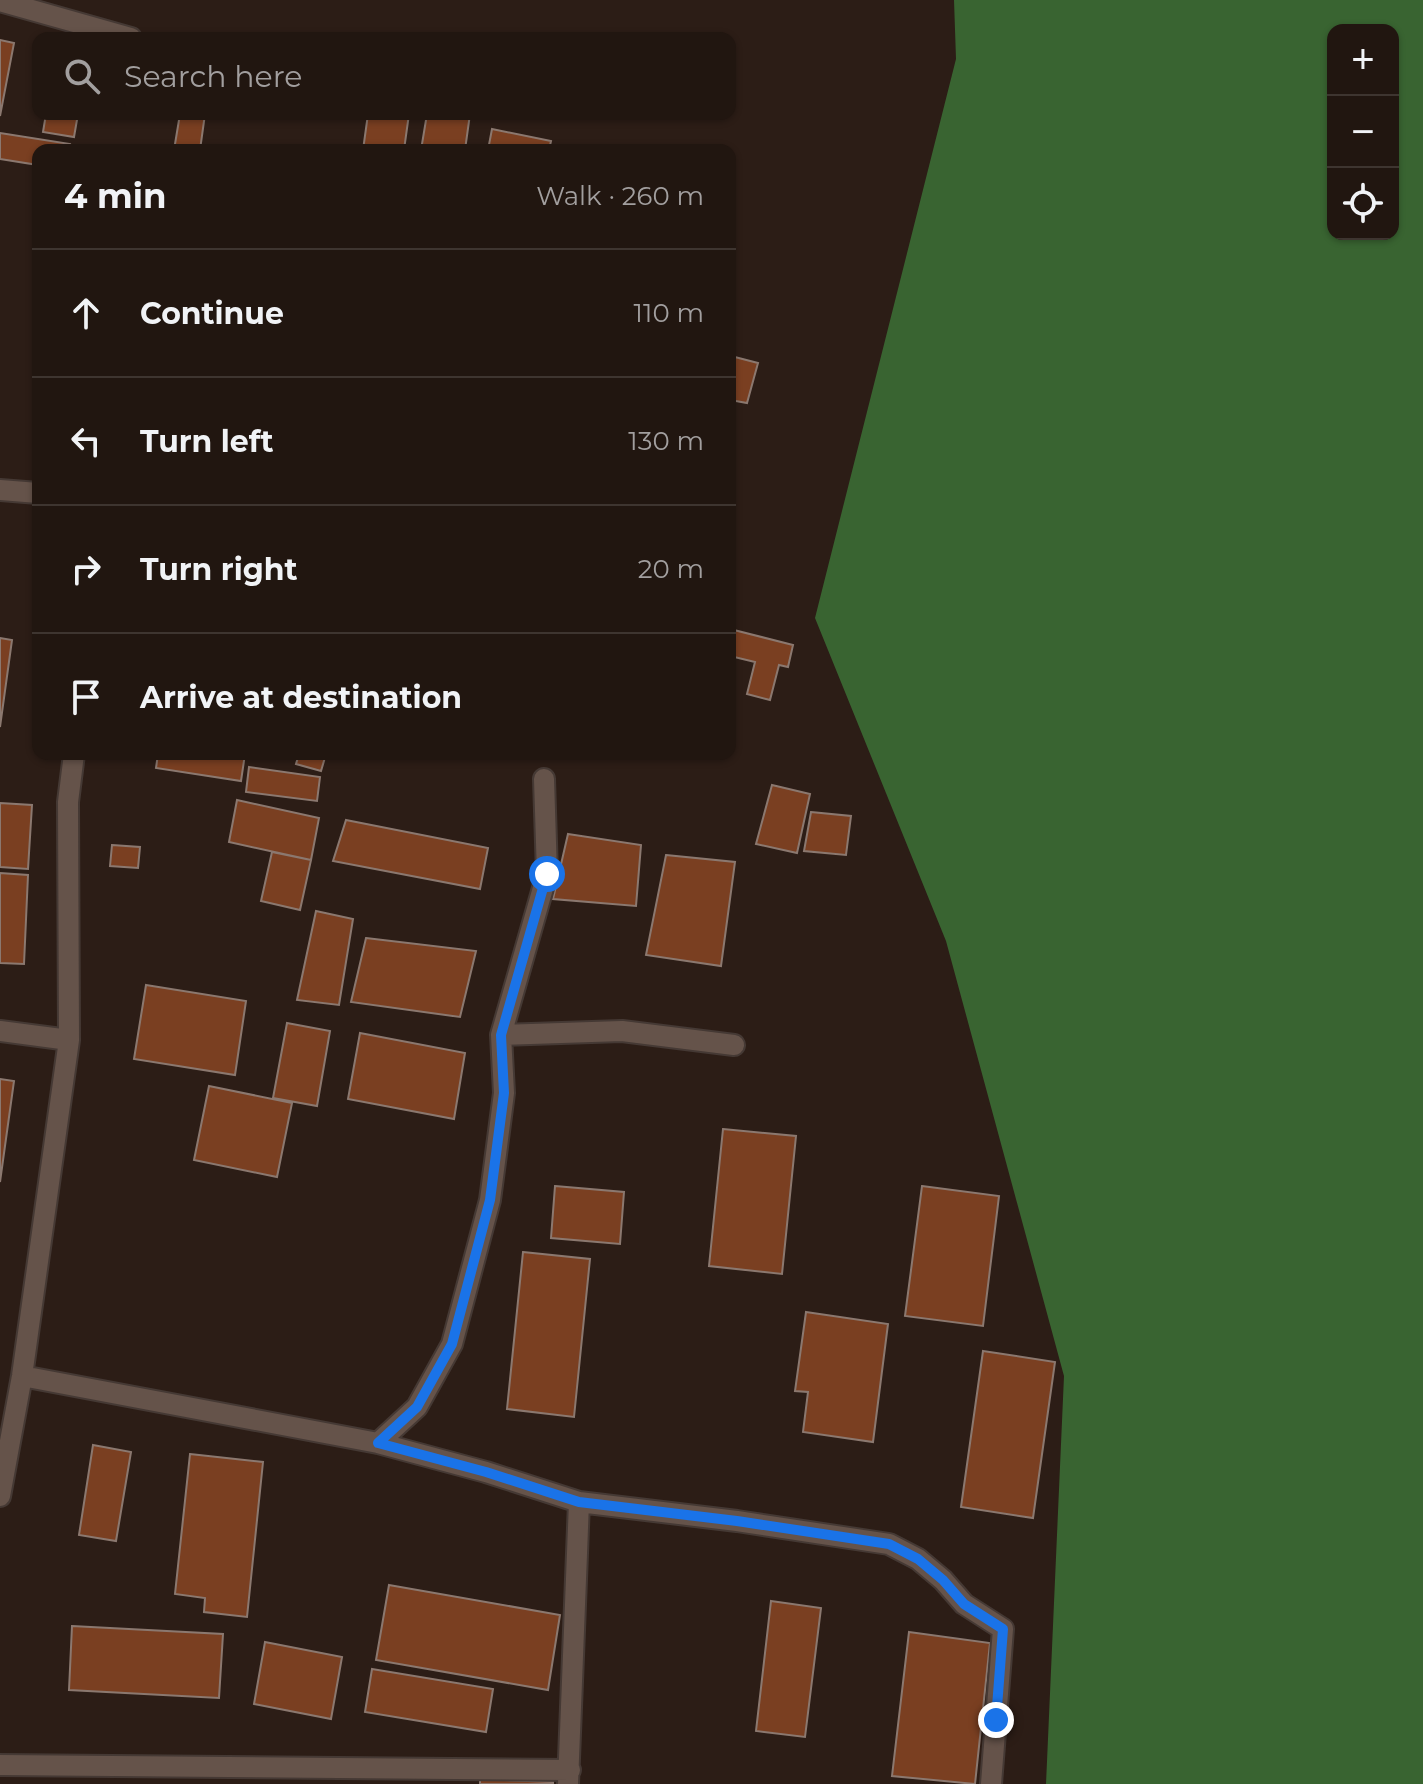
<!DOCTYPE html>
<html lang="en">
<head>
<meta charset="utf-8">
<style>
	:root { --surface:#211610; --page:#291f19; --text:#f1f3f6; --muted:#a29f9f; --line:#3e3530 }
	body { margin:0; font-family:Montserrat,sans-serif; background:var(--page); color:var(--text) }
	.controls { position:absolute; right:24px; top:24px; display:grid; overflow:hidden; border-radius:16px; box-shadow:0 2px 6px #0004 }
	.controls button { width:72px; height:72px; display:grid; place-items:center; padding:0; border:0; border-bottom:2px solid var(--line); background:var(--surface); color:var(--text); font:40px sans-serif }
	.stop { position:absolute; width:24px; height:24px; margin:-18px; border:6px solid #1a73e8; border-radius:50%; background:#fff }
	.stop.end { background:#1a73e8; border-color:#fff; box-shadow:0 2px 8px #0008 }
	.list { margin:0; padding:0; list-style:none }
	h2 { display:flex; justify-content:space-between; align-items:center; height:104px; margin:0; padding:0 32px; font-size:34px }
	h2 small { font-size:26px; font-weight:400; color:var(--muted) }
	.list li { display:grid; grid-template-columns:52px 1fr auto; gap:24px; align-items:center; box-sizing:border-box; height:128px; padding:0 32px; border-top:2px solid var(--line) }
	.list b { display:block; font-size:30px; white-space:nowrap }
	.list em { font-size:26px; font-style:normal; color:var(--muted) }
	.icon { flex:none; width:44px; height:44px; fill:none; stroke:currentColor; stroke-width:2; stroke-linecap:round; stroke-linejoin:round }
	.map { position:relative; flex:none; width:1423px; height:1784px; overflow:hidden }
	.search { position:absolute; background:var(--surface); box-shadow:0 2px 6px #0004; left:32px; top:32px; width:704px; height:88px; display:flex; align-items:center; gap:20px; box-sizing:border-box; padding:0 28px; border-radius:16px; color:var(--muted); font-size:30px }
	.panel { position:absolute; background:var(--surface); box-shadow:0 2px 6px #0004; left:32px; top:144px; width:704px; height:616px; border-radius:16px }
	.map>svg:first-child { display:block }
	.forest { fill:#396431; fill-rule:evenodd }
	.building { fill:#7a3f21; stroke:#8b786f; stroke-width:2 }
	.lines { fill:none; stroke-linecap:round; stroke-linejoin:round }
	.street-casing { stroke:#453934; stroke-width:24 }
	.street { stroke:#65534a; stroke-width:20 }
	.route { stroke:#1a73e8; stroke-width:10 }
</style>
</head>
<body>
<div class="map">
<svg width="1423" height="1784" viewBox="0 0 1423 1784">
	<rect width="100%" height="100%" fill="#2c1d16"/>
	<path class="forest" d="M954 0H1423V1784H1046L1064 1376 946 941 815 618 956 59ZM1333 30H1393V234H1333Z"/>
	<path class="building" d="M0 40 14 43 0 116Z
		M46 114H78L74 137 43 132Z
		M180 114H205L200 150H174Z
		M368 114H409L404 150H363Z
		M427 114H470L465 150H421Z
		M492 129 551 141 549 150H488Z
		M0 133 70 144 69 150H38V165L0 159Z
		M731 356 758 363 747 403 730 400Z
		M730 629 793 645 788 667 779 665 770 700 747 694 755 662 730 656Z
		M0 638 12 640 0 727Z
		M158 754H245L241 781 156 768Z
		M299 754H326L321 771 296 764Z
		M249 767 320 777 317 801 246 792Z
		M772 785 810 794 797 853 756 844Z
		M237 800 319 818 311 860 229 842Z
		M0 803 32 805 28 869 0 867Z
		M811 812 851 816 846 855 804 851Z
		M346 820 488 848 480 889 333 861Z
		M568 834 641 845 636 906 553 899Z
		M112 845 140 847 138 868 110 866Z
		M272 852 311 860 300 910 261 901Z
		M666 855 735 862 721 966 646 955Z
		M0 873 28 875 24 964 0 963Z
		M316 911 353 919 339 1005 297 1000Z
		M366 938 476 951 460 1017 351 1002Z
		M146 985 246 1001 235 1075 134 1059Z
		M287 1023 330 1031 317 1106 273 1098Z
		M360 1033 465 1053 454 1119 348 1099Z
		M0 1079 14 1081 0 1182Z
		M209 1086 292 1103 277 1177 194 1160Z
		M723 1129 796 1136 782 1274 709 1266Z
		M555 1186 624 1192 620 1244 551 1238Z
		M922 1186 999 1196 983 1326 905 1316Z
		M523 1252 590 1259 574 1417 507 1409Z
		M806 1312 888 1324 873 1442 803 1432 808 1392 795 1391Z
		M983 1351 1055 1362 1033 1518 961 1507Z
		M93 1445 131 1452 116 1541 79 1535Z
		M190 1454 263 1462 247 1617 204 1612 205 1598 175 1594Z
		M389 1585 560 1615 548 1690 376 1660Z
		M771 1601 821 1608 805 1737 756 1731Z
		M72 1626 223 1634 219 1698 69 1690Z
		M909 1632 990 1643 975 1784 892 1776Z
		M265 1642 342 1657 331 1719 254 1704Z
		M372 1669 493 1689 486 1732 365 1712Z
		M480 1779 553 1782V1784H480Z"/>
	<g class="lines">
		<defs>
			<path id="street" d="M0 1 131 38
				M0 490 38 493
				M0 1031 69 1040
				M501 1035 622 1031 734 1045
				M22 1376 378 1443 486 1472 579 1502 737 1521 889 1544 918 1559 943 1580 964 1604 1003 1629 991 1784
				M378 1443 417 1407 452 1344 490 1200 504 1093 501 1035 547 874 544 779
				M0 1496 22 1376 69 1040 68 802 74 754
				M0 1765 570 1770
				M568 1784 579 1502"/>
		</defs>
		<use href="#street" class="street-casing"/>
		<use href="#street" class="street"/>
	</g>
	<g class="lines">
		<path class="route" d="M547 874 501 1035 504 1093 490 1200 452 1344 417 1407 378 1443 486 1472 579 1502 737 1521 889 1544 918 1559 943 1580 964 1604 1003 1629 996 1720"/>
	</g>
</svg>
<div class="controls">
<button>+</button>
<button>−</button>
<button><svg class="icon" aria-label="locate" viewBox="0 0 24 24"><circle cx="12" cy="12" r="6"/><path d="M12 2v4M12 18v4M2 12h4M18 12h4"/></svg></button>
</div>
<div class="stop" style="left:547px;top:874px"></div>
<div class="stop end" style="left:996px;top:1720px"></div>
<div class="search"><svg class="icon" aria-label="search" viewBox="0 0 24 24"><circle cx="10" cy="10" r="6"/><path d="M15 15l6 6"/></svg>Search here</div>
<section class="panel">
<h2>4 min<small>Walk · 260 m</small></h2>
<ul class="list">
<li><svg class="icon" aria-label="ahead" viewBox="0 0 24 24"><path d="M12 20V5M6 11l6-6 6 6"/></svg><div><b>Continue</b></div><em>110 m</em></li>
<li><svg class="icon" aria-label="left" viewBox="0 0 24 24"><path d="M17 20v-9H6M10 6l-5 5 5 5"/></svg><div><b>Turn left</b></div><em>130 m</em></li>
<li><svg class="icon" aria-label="right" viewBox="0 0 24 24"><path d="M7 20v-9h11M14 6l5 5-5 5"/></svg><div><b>Turn right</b></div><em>20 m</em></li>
<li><svg class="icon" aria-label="arrive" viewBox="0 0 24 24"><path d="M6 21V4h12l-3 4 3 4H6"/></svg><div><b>Arrive at destination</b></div></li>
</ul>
</section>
</div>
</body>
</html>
